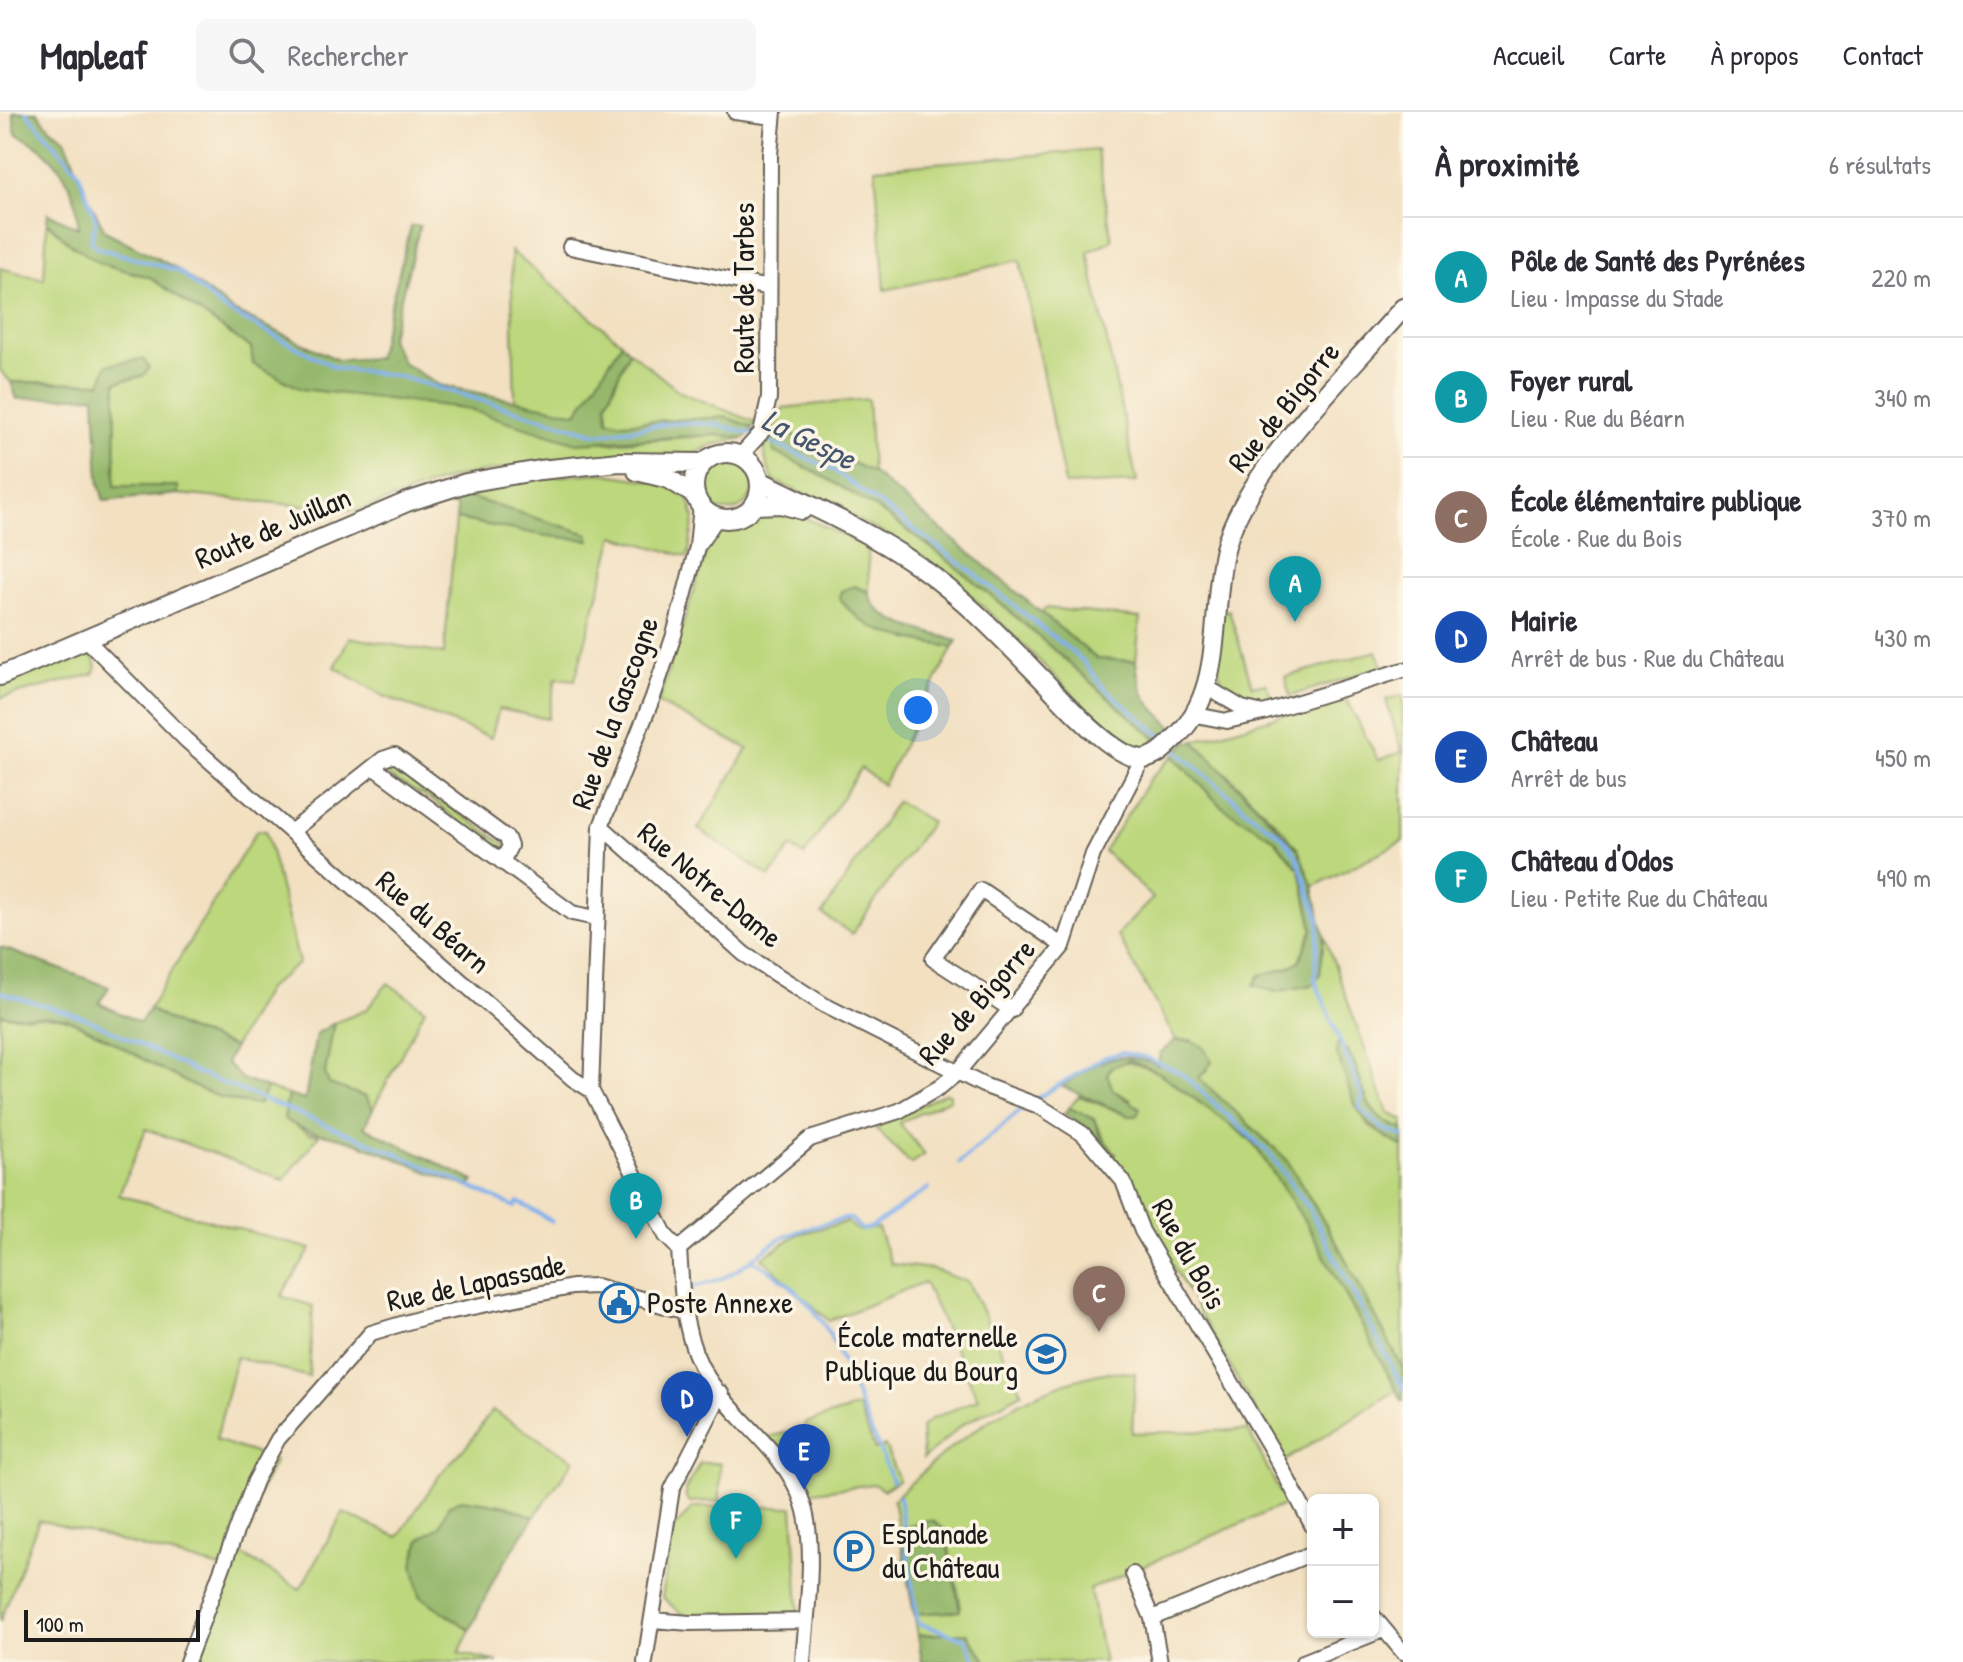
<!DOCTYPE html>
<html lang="fr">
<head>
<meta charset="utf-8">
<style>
	:root { --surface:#fff; --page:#f7f7f7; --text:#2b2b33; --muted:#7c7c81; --line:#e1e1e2; --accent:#1f6fb2 }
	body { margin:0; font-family:"Patrick Hand",sans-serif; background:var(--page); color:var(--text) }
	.controls { position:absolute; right:24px; bottom:24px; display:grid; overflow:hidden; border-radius:12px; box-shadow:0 2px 6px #0004 }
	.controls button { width:72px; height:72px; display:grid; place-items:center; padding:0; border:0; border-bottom:2px solid var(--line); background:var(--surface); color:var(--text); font:40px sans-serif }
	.scale { position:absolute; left:24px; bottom:20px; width:176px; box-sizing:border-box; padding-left:8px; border:4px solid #1c1c1c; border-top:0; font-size:22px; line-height:28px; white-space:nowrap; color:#1c1c1c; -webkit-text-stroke:6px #fcf5e5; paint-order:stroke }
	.you { position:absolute; left:918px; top:598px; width:28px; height:28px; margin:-20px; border:6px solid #fff; border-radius:50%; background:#1a73e8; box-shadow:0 0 0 12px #1a73e833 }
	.badge { display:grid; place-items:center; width:52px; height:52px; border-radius:50%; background:var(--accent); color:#fff; font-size:26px; font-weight:700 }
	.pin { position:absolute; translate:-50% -66px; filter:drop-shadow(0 2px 4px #0008) }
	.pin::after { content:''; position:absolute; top:42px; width:28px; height:24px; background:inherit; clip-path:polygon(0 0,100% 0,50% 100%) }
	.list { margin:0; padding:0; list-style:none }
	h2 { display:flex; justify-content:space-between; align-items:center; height:104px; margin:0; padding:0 32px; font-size:34px }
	h2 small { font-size:26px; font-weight:400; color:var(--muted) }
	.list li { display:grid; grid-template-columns:52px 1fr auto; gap:24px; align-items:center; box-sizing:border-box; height:120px; padding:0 32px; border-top:2px solid var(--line) }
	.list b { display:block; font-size:30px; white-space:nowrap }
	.list p { margin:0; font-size:26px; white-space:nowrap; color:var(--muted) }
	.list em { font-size:26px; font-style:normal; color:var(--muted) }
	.icon { flex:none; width:44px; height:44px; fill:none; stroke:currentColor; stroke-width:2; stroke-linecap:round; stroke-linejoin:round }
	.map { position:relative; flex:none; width:1403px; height:1550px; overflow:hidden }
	header { display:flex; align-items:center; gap:48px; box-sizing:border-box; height:112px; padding:0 40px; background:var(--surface); border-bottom:2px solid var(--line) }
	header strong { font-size:38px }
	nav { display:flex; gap:44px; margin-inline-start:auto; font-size:28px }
	.search { width:560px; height:72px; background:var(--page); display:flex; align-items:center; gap:20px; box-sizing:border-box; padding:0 28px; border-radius:12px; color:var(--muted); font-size:30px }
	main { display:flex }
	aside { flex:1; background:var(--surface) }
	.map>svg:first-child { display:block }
	.green { fill:#bcd77c; stroke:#6c7a4c; stroke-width:2 }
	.forest { fill:#95b86c; stroke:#586a44; stroke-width:2 }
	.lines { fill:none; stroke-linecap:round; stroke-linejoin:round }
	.stream { stroke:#81b0ec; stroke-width:4 }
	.minor-casing { stroke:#676156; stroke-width:18 }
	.major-casing { stroke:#676156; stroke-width:22 }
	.minor { stroke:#fff; stroke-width:14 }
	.major { stroke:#fff; stroke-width:18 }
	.labels { text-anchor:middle; stroke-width:7; stroke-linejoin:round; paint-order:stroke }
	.street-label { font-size:30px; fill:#1c1c1c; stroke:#fcf5e5 }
	.poi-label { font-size:30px; fill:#1c1c1c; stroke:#fcf5e5; text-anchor:start }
	.water-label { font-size:32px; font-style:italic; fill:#44576f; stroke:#fcf5e5 }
</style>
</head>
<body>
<header>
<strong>Mapleaf</strong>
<div class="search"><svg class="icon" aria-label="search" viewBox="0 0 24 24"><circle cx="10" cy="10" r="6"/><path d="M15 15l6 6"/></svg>Rechercher</div>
<nav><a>Accueil</a><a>Carte</a><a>À propos</a><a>Contact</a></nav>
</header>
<main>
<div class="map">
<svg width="1403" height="1550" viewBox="0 0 1403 1550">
	<rect width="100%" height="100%" fill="#fcf5e5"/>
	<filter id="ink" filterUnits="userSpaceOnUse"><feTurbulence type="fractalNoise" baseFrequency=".0125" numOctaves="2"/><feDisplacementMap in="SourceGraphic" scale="16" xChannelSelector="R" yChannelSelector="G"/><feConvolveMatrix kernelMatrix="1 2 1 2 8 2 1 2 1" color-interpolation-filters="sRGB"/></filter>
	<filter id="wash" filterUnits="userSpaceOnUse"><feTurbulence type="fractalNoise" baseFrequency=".006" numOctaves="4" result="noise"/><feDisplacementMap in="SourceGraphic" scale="32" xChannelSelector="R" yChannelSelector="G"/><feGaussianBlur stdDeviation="1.8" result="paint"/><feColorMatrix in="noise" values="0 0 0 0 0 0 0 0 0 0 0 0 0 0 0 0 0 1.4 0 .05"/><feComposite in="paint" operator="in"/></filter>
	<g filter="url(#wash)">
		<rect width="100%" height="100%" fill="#f2e0c1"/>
		<path class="green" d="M1097 38 1112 128 1088 140 1137 370 1065 373 1020 148 885 178 875 56Z
			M47 110 69 131 100 151 149 165 251 236 406 287 464 296 609 331 714 323 745 326 711 333 686 346 559 347 450 366 359 399 178 382V374L115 375 116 270 143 264V247L108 253 101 271 11 270 0 258V156L44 167Z
			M511 139 622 231 577 301 515 290Z
			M629 239 680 280 755 310 753 315 726 305 623 311 608 308 607 290Z
			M868 287 872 360 790 322 774 339C923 408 1036 526 1160 630L1142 638 1127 635C1065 578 1010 514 945 462 895 421 830 396 773 368 763 347 761 334 772 313L777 314 783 296Z
			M701 373a26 26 0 1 1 52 0a26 26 0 1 1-52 0Z
			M600 361 665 371 689 387 694 406 688 445 614 424 575 568 556 566 548 607 499 597 491 626 384 584 335 555 349 525 444 542 456 407 514 418 588 422 468 385C511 368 555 364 600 361Z
			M775 398 793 400 868 435 869 480 854 474 847 496C882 525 910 528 953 535L883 673 861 656 804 744 791 735 770 765 698 717 748 637 658 591 711 425Z
			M1045 496 1140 506 1136 549 1097 547 1042 503Z
			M1229 498 1252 574 1266 571 1273 590C1205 599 1218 546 1222 500Z
			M85 538 92 543 97 555 94 562 0 586V573Z
			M1377 539 1383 555 1290 584 1285 565Z
			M1403 583V729L1313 775 1286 721 1194 629 1345 585 1378 648 1402 640 1386 588Z
			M1173 644 1221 694 1274 727 1300 758 1313 817 1299 849 1288 856 1260 863 1275 880 1320 862 1324 823 1388 1001 1403 1008V1017C1365 1006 1359 973 1348 938L1336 940 1367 1013 1403 1035V1257L1338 1133 1287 1048 1198 966 1208 958 1192 928H1176L1117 823 1153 786 1104 739 1150 667Z
			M392 647 441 689 506 733 499 742 432 688 390 666 383 653Z
			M897 689 931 710 852 822 822 802Z
			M257 718 266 719 299 851 267 877 234 935 181 915 149 897Z
			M388 871 425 897 373 997 366 985 329 972 325 961 334 911 366 898Z
			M0 902C21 907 50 901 67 907 121 928 204 994 258 992L267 976 288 983 284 1007 309 1022 319 1023 284 1068 146 1017 119 1083 311 1137 281 1184 313 1194 309 1265 236 1245 216 1328 275 1348 252 1396 238 1440 300 1477 343 1401 398 1425 441 1361 469 1331 492 1298 574 1348 534 1405C509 1395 473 1382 448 1394L420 1484 470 1518 459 1541 498 1550H198L229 1458 39 1408 0 1510Z
			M1123 948 1158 960 1252 1029 1311 1119 1397 1278 1284 1349 1137 1091C1125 1056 1107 1039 1094 1007L1069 996 1079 984 1129 1004 1131 988 1113 978 1107 962 1111 955Z
			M945 981 950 982V987L899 1011 925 1042 911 1052 875 1016Z
			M847 1110 858 1119 878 1116 891 1152 932 1157 968 1170 1022 1281 963 1312 923 1347 921 1316 931 1307 978 1287 924 1170 829 1209 762 1146 798 1122Z
			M1109 1260 1135 1261 1132 1321 1248 1318 1286 1392 1090 1477 1104 1550H987L967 1521 918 1523 914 1502 960 1499V1489L945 1418C927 1405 918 1410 899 1419L893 1388C955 1327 1021 1276 1109 1260Z
			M858 1295 875 1338 885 1334 899 1368 883 1378 873 1372 807 1381 768 1325 804 1316 805 1311Z
			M700 1351H720V1389L690 1390 686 1386 685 1378Z
			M693 1395H793L799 1497 793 1504 683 1503 662 1485 672 1419Z"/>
		<path class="forest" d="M13 0H37L50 16 65 27 87 83 105 119 176 156 233 199 338 248 377 246 411 114H420L390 227 403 251 439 273 577 301 622 231 629 239 607 290 608 308 623 311 726 305 753 315 745 326 714 323 577 331 464 296 301 277 253 252 251 236 149 165 100 151 69 131 47 110 48 101 78 116C79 74 54 38 16 22Z
			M143 247 149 256 143 264 116 270 115 374H178V382L104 389 99 372 95 284 17 287 11 270 101 271 107 253Z
			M777 321 790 322 872 360 1097 547 1136 549C1139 585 1149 593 1174 616L1160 630C1036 527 923 407 774 340L772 327Z
			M468 385 588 422 590 428 547 424 456 407 457 395 445 392Z
			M854 474 869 480C874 512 930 519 957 529L953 535C910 528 865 524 839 485L841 479Z
			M1194 629 1298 737 1313 775 1324 823 1320 862 1312 873 1275 880 1254 873 1260 863 1288 856 1299 849 1313 817 1300 758 1274 727 1221 694 1173 644 1186 630Z
			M0 835 109 875 99 891 140 911 149 897 181 915 234 935 226 951 243 968 267 976 258 992C204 994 121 928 67 907 50 901 21 907 0 902Z
			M334 911 325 961 329 972 366 985 373 997 364 1015 474 1069 469 1075C429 1063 393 1043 354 1030 324 1020 314 1025 284 1007L288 983 305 988 316 922Z
			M1176 928C1196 928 1204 932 1212 950L1199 966 1287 1048 1338 1133 1403 1257V1290L1311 1119 1252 1029 1158 960 1130 948 1111 955 1107 962 1113 978 1140 996 1137 1004H1129L1062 974C1098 950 1114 935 1158 953L1160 941Z
			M1338 931C1372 955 1349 1002 1403 1017V1035C1350 1007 1356 991 1336 940Z
			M1069 996 1094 1007 1099 1022 1116 1042 1112 1044 1087 1016 1064 1001Z
			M462 1387 507 1394 534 1405 495 1465 470 1518 420 1484 413 1452 420 1427 440 1414 448 1394Z
			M920 1409H933L945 1418 960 1499 914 1502 899 1419Z
			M967 1521 987 1550H922L918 1523Z"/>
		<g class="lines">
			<path class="stream" d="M26 0 78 59 96 108 91 129 98 136 179 159 222 196 336 256 398 264 597 322 675 311 714 312 753 322
				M761 326 832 357 972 460 1082 548 1103 575 1165 627
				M1174 636 1257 707 1281 723 1297 745 1319 808 1315 868 1362 983 1360 996 1383 1017 1403 1024
				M0 880 86 906 200 962 391 1039 515 1095 518 1090 552 1109
				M1034 988 1105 945 1122 941 1145 945 1181 961 1271 1043 1310 1098 1403 1276
				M959 1051 1023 996
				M754 1149C823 1186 836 1233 863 1300 872 1323 884 1345 892 1369
				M691 1175C727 1169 739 1157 767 1136 788 1119 817 1114 843 1107H851L862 1118 872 1115 929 1076
				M899 1385 918 1511 966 1527 976 1550"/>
		</g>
	</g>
	<g filter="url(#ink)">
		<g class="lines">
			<defs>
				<path id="minor" d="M735 0 773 5
					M570 135 769 176
					M740 344 761 321 769 286 770 42 774 0
					M701 393 697 435 717 406
					M85 526 186 628 573 967 591 978 666 1124 679 1137
					M1263 601 1403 558
					M1196 603 1227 609 1263 601 1242 596 1208 576
					M373 655 572 801 596 806
					M601 714 744 842 824 893 983 973 1039 994 1083 1022 1123 1069 1142 1119 1273 1340 1313 1415
					M292 719 383 647 395 643 507 726 510 734 502 750
					M1012 898 933 847 981 778 1063 834
					M591 978 601 714 653 585 674 523 697 435
					M679 1137 810 1027 899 999 940 975 957 961 1063 834 1093 742 1142 648
					M679 1137C682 1182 683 1228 708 1266 737 1311 786 1339 803 1392 817 1435 806 1505 803 1550
					M1133 1462 1152 1506
					M1373 1504 1403 1540
					M653 1508 690 1511 806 1509
					M187 1550 255 1369 278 1327 371 1221 428 1204 572 1175 596 1174 683 1199
					M645 1550 672 1377 721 1281
					M1160 1550 1152 1506 1313 1441
					M1303 1550 1383 1518"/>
				<path id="major" d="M694 374a33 33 0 1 1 66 0a33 33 0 1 1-66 0Z
					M637 359 669 367 695 383
					M760 369C814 395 870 420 920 455 964 486 1002 526 1040 565 1059 584 1118 654 1148 646 1158 643 1165 636 1172 629 1227 580 1209 502 1225 437 1244 360 1350 258 1403 196
					M755 393 781 392 802 398
					M0 564 407 390 466 371 540 358 619 350 702 351"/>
			</defs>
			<use href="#minor" class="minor-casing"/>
			<use href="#major" class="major-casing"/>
			<use href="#minor" class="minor"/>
			<use href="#major" class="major"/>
		</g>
	</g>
	<defs>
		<symbol id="civic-ring" viewBox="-11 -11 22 22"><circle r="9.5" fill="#fcf5e5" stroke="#1f6fb2" stroke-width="1.5"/><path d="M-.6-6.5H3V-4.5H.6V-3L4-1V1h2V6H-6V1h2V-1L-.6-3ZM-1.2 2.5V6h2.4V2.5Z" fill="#1f6fb2"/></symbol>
		<symbol id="school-ring" viewBox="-11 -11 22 22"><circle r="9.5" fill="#fcf5e5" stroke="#1f6fb2" stroke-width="1.5"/><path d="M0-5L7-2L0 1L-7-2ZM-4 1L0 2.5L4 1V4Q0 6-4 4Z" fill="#1f6fb2"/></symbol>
		<symbol id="parking-ring" viewBox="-11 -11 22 22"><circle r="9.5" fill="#fcf5e5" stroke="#1f6fb2" stroke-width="1.5"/><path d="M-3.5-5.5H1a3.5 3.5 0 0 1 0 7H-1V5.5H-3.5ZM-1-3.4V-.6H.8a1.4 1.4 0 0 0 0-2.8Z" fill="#1f6fb2"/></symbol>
	</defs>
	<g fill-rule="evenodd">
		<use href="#civic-ring" x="597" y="1169" width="44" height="44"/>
		<use href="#school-ring" x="1024" y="1220" width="44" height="44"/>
		<use href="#parking-ring" x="832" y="1417" width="44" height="44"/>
	</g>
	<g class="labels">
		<g class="street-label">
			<text transform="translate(744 176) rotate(-90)" y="10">Route de Tarbes</text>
			<text transform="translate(1284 295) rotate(-51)" y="10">Rue de Bigorre</text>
			<text transform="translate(273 416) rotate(-23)" y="10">Route de Juillan</text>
			<text transform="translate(615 601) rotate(-70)" y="10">Rue de la Gascogne</text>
			<text transform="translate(710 773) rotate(40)" y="10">Rue Notre-Dame</text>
			<text transform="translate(433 810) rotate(41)" y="10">Rue du Béarn</text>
			<text transform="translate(977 890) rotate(-48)" y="10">Rue de Bigorre</text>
			<text transform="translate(1189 1142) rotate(61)" y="10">Rue du Bois</text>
			<text transform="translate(476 1171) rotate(-12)" y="10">Rue de Lapassade</text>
		</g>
		<g class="poi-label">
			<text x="647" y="1201">Poste Annexe</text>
			<text x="1018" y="1235" text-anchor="end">École maternelle<tspan x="1018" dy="34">Publique du Bourg</tspan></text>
			<text x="882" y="1432">Esplanade<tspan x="882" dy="34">du Château</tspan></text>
		</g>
		<g class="water-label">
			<text transform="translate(809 327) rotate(26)" y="11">La Gespe</text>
		</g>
	</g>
</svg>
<div class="controls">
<button>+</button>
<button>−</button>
</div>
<div class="scale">100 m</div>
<div class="you"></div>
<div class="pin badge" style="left:1295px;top:510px;background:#0f9aa8">A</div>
<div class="pin badge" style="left:636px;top:1127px;background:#0f9aa8">B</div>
<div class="pin badge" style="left:1099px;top:1220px;background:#8d6e63">C</div>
<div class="pin badge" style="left:687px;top:1325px;background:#1a4fb4">D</div>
<div class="pin badge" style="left:804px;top:1378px;background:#1a4fb4">E</div>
<div class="pin badge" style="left:736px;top:1447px;background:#0f9aa8">F</div>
</div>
<aside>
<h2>À proximité<small>6 résultats</small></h2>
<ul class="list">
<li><span class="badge" style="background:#0f9aa8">A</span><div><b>Pôle de Santé des Pyrénées</b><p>Lieu · Impasse du Stade</p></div><em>220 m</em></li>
<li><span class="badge" style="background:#0f9aa8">B</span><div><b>Foyer rural</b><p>Lieu · Rue du Béarn</p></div><em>340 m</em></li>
<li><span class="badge" style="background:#8d6e63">C</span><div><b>École élémentaire publique</b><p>École · Rue du Bois</p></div><em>370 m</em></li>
<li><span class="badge" style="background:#1a4fb4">D</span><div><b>Mairie</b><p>Arrêt de bus · Rue du Château</p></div><em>430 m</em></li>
<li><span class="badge" style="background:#1a4fb4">E</span><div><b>Château</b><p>Arrêt de bus</p></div><em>450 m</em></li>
<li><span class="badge" style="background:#0f9aa8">F</span><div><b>Château d'Odos</b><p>Lieu · Petite Rue du Château</p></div><em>490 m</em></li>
</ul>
</aside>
</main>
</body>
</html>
